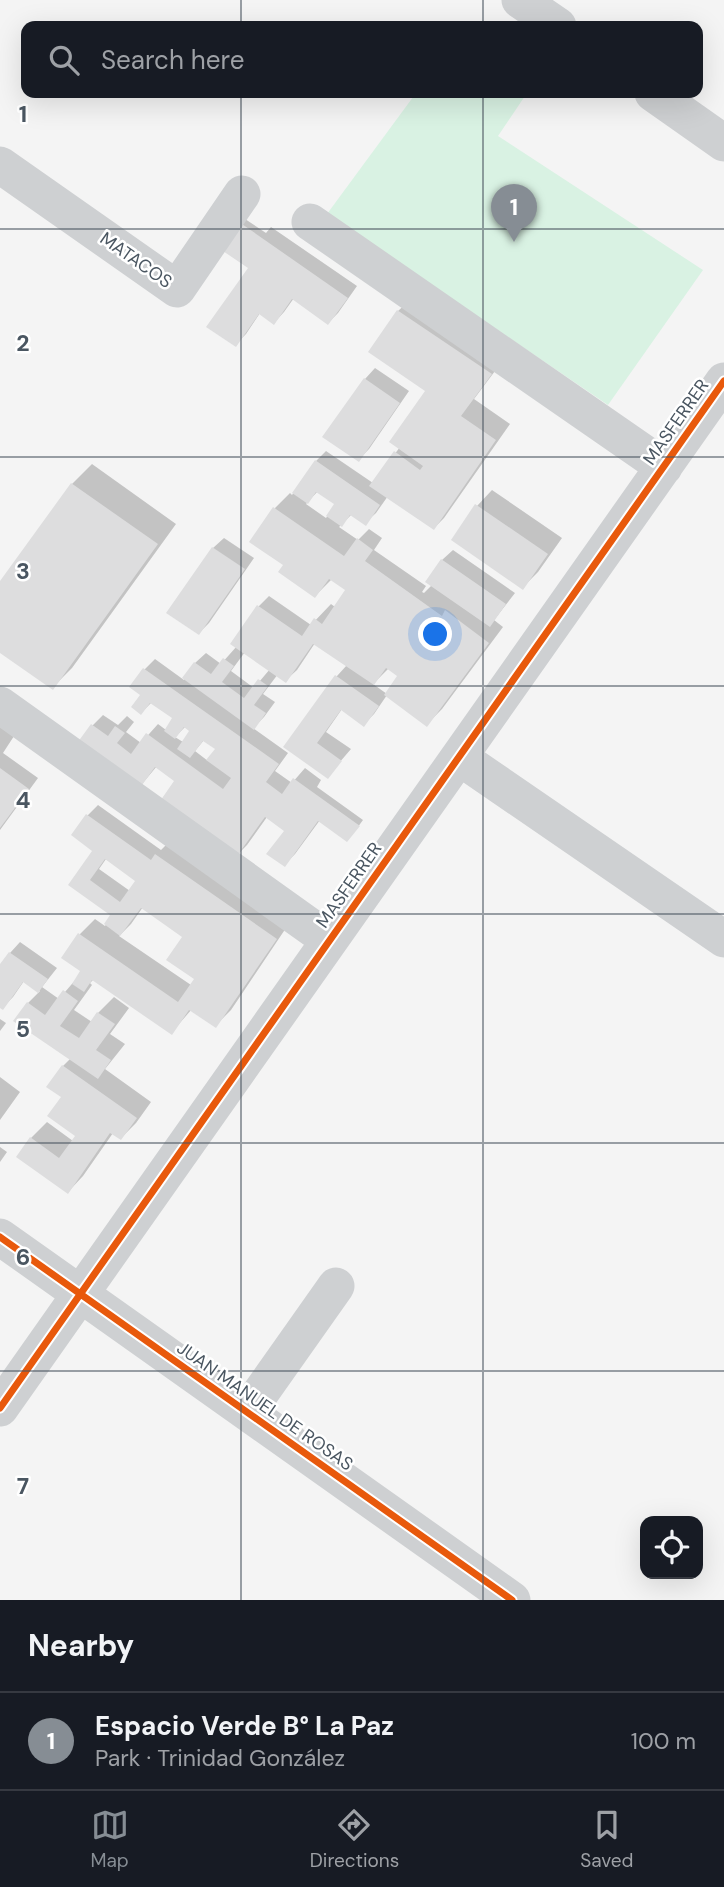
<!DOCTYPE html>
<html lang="en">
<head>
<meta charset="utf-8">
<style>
	:root { --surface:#171b24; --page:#242831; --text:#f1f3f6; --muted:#9ea1a6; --line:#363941; --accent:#868d94 }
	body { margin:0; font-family:"DM Sans",sans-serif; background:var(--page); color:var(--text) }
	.controls { position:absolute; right:21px; bottom:21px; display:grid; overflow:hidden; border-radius:14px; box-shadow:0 7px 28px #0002 }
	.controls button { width:63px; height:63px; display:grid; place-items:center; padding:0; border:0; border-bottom:2px solid var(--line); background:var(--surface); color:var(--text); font:35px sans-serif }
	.you { position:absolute; left:436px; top:635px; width:24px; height:24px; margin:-18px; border:5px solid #fff; border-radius:50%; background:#1a73e8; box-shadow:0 0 0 10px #1a73e833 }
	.badge { display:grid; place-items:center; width:46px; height:46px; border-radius:50%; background:var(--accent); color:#fff; font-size:23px; font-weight:700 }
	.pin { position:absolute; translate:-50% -58px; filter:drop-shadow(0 2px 4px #0008) }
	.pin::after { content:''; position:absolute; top:37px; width:24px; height:21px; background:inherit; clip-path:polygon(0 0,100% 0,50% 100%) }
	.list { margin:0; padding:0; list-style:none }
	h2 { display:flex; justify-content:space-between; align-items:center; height:91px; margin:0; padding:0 28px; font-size:30px }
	h2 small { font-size:23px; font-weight:400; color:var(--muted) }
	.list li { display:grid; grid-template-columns:46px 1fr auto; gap:21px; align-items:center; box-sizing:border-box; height:98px; padding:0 28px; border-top:2px solid var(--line) }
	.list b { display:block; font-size:26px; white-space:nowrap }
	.list p { margin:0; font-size:23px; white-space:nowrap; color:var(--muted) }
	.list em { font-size:23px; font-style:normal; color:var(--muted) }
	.icon { flex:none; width:38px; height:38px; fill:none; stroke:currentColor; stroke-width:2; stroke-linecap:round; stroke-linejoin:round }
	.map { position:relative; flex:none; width:724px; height:1600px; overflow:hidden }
	.search { position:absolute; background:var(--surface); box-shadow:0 7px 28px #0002; left:21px; right:21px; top:21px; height:77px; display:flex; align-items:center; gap:18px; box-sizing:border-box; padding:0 24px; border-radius:14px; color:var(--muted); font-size:26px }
	.sheet { height:189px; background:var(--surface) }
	nav { display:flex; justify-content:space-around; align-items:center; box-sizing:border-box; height:98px; border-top:2px solid var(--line); background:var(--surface); font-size:19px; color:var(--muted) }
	nav a { display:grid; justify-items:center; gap:4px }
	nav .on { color:var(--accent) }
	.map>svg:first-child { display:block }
	.green { fill:#d9f2e3 }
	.shadow { fill:#0003; fill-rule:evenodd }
	.building { fill:#ddddde; fill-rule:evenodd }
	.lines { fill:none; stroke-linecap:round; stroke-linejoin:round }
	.minor { stroke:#ced0d2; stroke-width:37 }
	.cycleway-casing { stroke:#fff; stroke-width:11 }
	.cycleway { stroke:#e8590c; stroke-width:7 }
	.grid { fill:none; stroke:#4a5661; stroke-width:2; stroke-opacity:0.55 }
	.labels { text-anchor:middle; stroke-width:5; stroke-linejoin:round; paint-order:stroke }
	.street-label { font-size:18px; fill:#4a5661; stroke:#fff }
	.grid-label { font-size:23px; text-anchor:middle; font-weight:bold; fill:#4a5661; stroke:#fff; stroke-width:5; stroke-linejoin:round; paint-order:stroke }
</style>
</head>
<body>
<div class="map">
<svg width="724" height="1600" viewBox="0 0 724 1600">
	<rect width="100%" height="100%" fill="#f4f4f4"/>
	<path class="green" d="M416 93H527L498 136 703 270 608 405 327 214Z"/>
	<path class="shadow" d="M245 219 266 233 271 227 357 286 338 313 328 323 294 298 284 312 274 323 260 313 246 334 235 345 250 268 223 248Z
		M409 301 501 363 474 399 510 424 444 518 434 528 388 496 376 513 365 523 352 514 339 527 358 540 369 529 382 538 374 550 426 586 422 592 424 593 432 585 442 560 453 550 515 593 494 620 503 627 442 709 427 724 387 695 374 714 364 724 342 709 326 732 351 749 327 777 285 746 337 676 347 665 315 643 297 670 286 680 278 674 263 694 275 702 264 717 253 728 288 753 275 771 292 783 305 768 321 780 317 787 363 820 352 835 320 820 295 854 284 865 286 831 267 817 247 845 232 860 177 781 157 766 137 790 77 746 93 725 103 715 118 725 127 716 134 722 126 732 141 743 158 724 166 730 175 718 152 702 141 713 144 670 155 659 184 680 195 663 206 653 221 664 237 646 259 606 269 596 311 625 331 604 335 607 352 582 332 579 315 596 285 565 275 508 290 493 292 495 316 461 326 451 373 483 400 447 428 391 370 351 398 311ZM318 491 336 504 326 518 306 504ZM245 652 270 669 254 688 231 671ZM389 668 400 676 387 694 373 684ZM186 726 192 731 183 742 175 737ZM204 740 217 749 208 761 195 751Z
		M375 368 409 391 369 449 358 460 365 379Z
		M92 464 176 524 72 668 52 688 0 651V585L72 484Z
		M492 490 562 538 538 572 523 587 477 506Z
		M224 538 254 558 209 623 199 633 213 548Z
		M0 722 16 733 3 753 38 778 0 830Z
		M98 805 161 850 166 845 286 928 231 1010 215 1026 192 1009 172 1032 94 979 90 983 92 985 74 1010 92 1022 98 1013 114 997 129 1008 110 1034 125 1044 105 1069 151 1102 136 1123 121 1138 113 1133 83 1176 68 1192 18 1156 31 1138 47 1122 73 1141 77 1135 63 1097V1066L71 1058 28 1003 40 991 24 981 13 997 2 1008 0 1006V967L10 953 20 942 57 968 42 987 59 999 83 971 80 934 95 919 105 926 113 915 70 884 95 850 74 835 88 815ZM106 859 137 881 130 891 99 869ZM143 907 185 936 196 978 191 985 119 936 131 924Z
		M0 1019 6 1023 0 1031Z
		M0 1077 20 1092 0 1120Z
		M0 1147 7 1152 0 1162Z"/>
	<path class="building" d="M239 222 348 298 328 325 292 299 274 325 259 314 236 347 206 327 248 268 220 249Z
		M397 310 492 374 461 416 496 440 434 530 369 486 394 451 420 470 423 466 389 442 425 391 368 352Z
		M364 378 400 403 359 462 322 437Z
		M315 460 380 505 366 526 350 515 342 527 326 516 334 504 316 492 308 504 292 493Z
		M71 483 158 544 53 690 0 653V581Z
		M475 504 548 554 523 590 451 540Z
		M273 507 344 556 357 538 373 550 365 561 442 616 445 610 489 643 427 727 384 695 397 676 386 668 374 685 313 644 286 683 230 644 257 605 302 636 314 618 322 624 345 590 329 579 315 598 278 572 283 565 249 542Z
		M212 547 245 569 199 635 166 613Z
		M441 559 506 604 490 627 425 582Z
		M223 658 234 666 222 682 244 698 258 679 268 686 254 705 266 713 254 730 182 678 194 662 211 674Z
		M143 668 279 764 266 782 282 794 293 778 360 826 347 842 318 821 285 867 266 854 284 831 265 817 232 863 156 807 174 781 155 767 137 792 75 746 91 724 108 736 115 726 125 733 117 743 131 754 146 733 223 789 231 778 206 760 215 749 203 741 190 758 177 749 189 731 184 727 175 739 164 731 172 718 150 703 141 715 131 707 140 695 129 687Z
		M335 675 379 706 364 727 341 710 317 743 342 761 328 779 283 747Z
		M0 768 29 789 0 828Z
		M86 814 151 860 155 854 277 939 216 1028 189 1010 172 1035 92 980 84 992 72 984 80 971 61 958 78 933 178 1002 194 979 166 960 182 937 141 908 120 936 104 924 110 915 68 885 92 851 71 835ZM105 859 135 881 120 902 90 880Z
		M9 952 48 979 38 993 23 982 3 1010 0 1008V964Z
		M63 990 78 1001 60 1026 79 1038 97 1012 115 1024 96 1050 111 1060 98 1079 13 1021 27 1002 45 1015Z
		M62 1065 137 1118 121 1140 110 1133 68 1194 16 1157 30 1137 59 1158 75 1136 47 1116 61 1097 46 1087Z"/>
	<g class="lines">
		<path class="minor" d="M520 0 558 26
			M653 93 724 143
			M0 165 177 289 242 194
			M310 222 664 467
			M0 705 329 940
			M459 757 724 939
			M0 1237 512 1600
			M0 1408 724 381
			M247 1412 336 1286"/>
		<defs>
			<path id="cycleway" d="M0 1237 512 1600
				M0 1408 724 381"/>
		</defs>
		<use href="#cycleway" class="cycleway-casing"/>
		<use href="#cycleway" class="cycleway"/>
	</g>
	<path class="grid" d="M241 0V26M483 0V26M241 93V1600M483 93V1600M0 229H724M0 457H724M0 686H724M0 914H724M0 1143H724M0 1371H724"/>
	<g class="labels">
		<g class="street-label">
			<text transform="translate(136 260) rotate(35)" y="6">MATACOS</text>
			<text transform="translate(676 422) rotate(-55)" y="6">MASFERRER</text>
			<text transform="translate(349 885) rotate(-55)" y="6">MASFERRER</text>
			<text transform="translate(265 1406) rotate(35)" y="6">JUAN MANUEL DE ROSAS</text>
		</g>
	</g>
	<g class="grid-label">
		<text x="23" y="122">1</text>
		<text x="23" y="351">2</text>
		<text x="23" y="579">3</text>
		<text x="23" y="808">4</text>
		<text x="23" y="1037">5</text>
		<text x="23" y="1265">6</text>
		<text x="23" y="1494">7</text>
	</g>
</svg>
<div class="controls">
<button><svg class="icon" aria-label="locate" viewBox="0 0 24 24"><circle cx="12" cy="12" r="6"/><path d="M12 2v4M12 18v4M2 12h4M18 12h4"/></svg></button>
</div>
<div class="you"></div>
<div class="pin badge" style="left:514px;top:242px">1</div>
<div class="search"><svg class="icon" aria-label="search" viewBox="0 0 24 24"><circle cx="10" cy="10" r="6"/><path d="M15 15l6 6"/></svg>Search here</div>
</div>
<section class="sheet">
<h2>Nearby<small></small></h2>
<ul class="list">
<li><span class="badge">1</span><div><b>Espacio Verde B° La Paz</b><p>Park · Trinidad González</p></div><em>100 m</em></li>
</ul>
</section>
<nav>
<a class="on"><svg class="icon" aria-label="map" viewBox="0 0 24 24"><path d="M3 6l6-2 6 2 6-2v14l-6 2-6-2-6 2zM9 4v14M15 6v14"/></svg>Map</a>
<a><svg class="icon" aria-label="directions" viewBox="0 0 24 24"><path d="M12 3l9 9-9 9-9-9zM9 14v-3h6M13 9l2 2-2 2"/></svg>Directions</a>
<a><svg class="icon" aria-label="saved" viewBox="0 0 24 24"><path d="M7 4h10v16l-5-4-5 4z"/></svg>Saved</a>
</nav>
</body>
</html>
